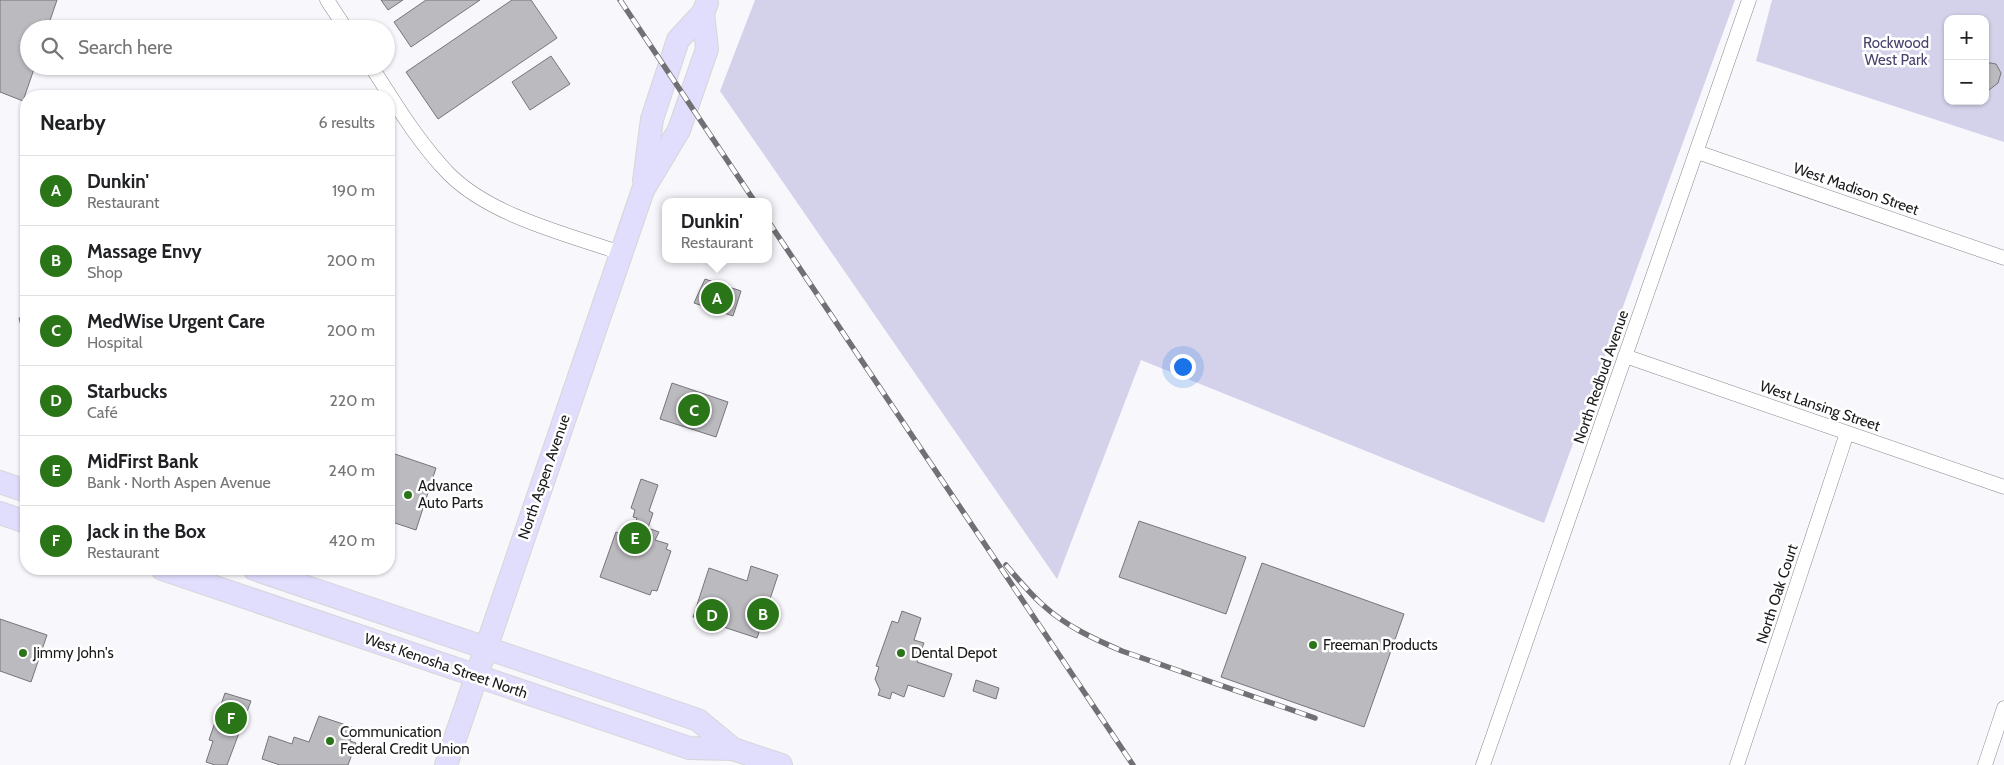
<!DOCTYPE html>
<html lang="en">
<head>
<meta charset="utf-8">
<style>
	:root { --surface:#fff; --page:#f2f2f2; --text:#202124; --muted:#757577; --line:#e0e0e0; --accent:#2b7519 }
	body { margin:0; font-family:Cabin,sans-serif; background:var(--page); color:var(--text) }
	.controls { position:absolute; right:15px; top:15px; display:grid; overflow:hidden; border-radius:10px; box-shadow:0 1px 4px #0004 }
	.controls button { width:45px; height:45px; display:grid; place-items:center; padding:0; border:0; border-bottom:1px solid var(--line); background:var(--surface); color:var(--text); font:25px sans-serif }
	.you { position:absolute; left:1182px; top:366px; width:18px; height:18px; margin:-12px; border:4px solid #fff; border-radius:50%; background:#1a73e8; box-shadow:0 0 0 8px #1a73e833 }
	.badge { display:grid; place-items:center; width:32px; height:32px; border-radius:50%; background:var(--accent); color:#fff; font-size:16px; font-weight:700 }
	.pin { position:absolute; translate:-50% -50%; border:2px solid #fff; box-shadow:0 1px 5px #0006 }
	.popup { position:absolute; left:662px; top:198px; width:110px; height:65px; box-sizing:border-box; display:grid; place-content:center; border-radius:10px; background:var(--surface); filter:drop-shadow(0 1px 4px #0005); font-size:16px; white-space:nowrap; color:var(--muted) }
	.popup b { font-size:19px; color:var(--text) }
	.popup::after { content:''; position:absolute; left:50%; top:100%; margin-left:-10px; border:10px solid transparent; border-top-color:var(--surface) }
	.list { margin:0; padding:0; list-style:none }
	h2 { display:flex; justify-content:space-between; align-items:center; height:65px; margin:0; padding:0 20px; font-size:21px }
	h2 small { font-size:16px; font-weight:400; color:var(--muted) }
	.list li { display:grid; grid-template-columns:32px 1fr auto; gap:15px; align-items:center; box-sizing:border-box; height:70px; padding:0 20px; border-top:1px solid var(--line) }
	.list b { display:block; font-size:19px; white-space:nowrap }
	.list p { margin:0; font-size:16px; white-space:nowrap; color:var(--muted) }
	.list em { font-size:16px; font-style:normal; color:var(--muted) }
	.icon { flex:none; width:28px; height:28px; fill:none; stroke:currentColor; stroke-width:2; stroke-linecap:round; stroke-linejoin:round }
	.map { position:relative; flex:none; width:2004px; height:765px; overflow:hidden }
	.search { position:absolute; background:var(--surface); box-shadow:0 1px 4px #0004; left:20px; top:20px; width:375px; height:55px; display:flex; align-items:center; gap:12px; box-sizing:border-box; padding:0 18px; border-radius:28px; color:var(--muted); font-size:19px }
	.panel { position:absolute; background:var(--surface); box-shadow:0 1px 4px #0004; left:20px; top:90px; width:375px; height:485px; border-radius:20px }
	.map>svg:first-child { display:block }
	.green { fill:#d4d2eb; fill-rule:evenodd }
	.building { fill:#bababf; stroke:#76757a }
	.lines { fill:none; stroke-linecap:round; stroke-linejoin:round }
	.street-casing { stroke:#89898d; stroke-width:15 }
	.primary-casing { stroke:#d6d6d6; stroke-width:24 }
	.street { stroke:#fff; stroke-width:14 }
	.primary { stroke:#e1ddfd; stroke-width:22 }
	.rail-casing { stroke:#717074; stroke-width:5.5 }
	.rail { stroke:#fff; stroke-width:4; stroke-dasharray:11; stroke-linecap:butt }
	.poi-dot { fill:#2b7519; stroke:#fff; stroke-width:2 }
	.labels { text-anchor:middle; stroke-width:5; stroke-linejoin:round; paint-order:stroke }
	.park-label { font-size:15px; fill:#4a436e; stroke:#fff }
	.street-label { font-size:15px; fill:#1a191b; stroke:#fff }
	.poi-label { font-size:15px; fill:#1a191b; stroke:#fff; text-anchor:start }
</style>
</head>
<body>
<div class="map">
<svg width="2004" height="765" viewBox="0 0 2004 765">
	<rect width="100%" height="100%" fill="#f8f7fc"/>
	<path class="green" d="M755 0H1735L1544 523 1141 360 1057 579 720 91Z
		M1772 0H2004V142L1756 61ZM1948 19H1985V101H1948Z"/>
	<path class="building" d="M0 0H57L47 29H29V66H35L23 101 0 92Z
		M381 0H403L388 10Z
		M426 0H480L411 47 394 22Z
		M512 0H531L557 38 438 119 406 72Z
		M551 56 570 84 530 110 512 82Z
		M1985 62 1996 64 2001 73 1998 83 1989 90 1985 89Z
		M705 279 720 284 721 282 729 285V287L741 291 733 316 694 303Z
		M26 316V346L19 318Z
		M672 383 728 402 716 437 660 419Z
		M389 452 436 468 416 530 389 521Z
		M641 479 658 485 649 511 653 513 648 528 659 532 655 540 668 544 666 549 671 551 657 591 652 590 650 595 600 577 616 532 630 537 637 518 633 517 635 510 631 508Z
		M1139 521 1246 557 1226 614 1119 577Z
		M1262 563 1404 614 1364 727 1221 677Z
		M751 566 778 575 757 638 693 617 709 568 747 581Z
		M902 611 921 618 914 640 924 643 917 662 952 674 944 697 908 685 904 697 892 692 890 699 878 695 880 690 875 679 879 667 876 666 892 621 898 623Z
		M0 619 47 635 31 682 0 671Z
		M976 680 999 688 996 699 973 691Z
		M225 693 251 701 227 765H215L206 762 213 741 209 740Z
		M319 716 355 728 350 741 356 743 348 765H280L262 759 269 736 292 744 294 737 309 742Z"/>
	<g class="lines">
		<defs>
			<path id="street" d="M327 0 346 29
				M371 66C395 103 418 142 449 174 491 216 566 234 621 253
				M1697 152 2004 258
				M1625 356 2004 487
				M1483 765 1749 0
				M1737 765 1847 433
				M1985 765 2004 708"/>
			<path id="primary" d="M644 181 652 119 678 40 703 13 707 3
				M0 482 26 491
				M0 513 26 522
				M162 569 689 748 733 749 781 765
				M254 569 698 720 733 749
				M446 765 643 190 679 130 707 49 703 13"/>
		</defs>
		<use href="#street" class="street-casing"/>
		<use href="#primary" class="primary-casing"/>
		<use href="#street" class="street"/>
		<use href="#primary" class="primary"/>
		<defs>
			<path id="rail" d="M620 0 755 202
				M768 221 1133 765
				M1006 565C1018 579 1030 594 1044 606 1066 626 1094 639 1122 651L1315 718"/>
		</defs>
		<use href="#rail" class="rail-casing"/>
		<use href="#rail" class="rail"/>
	</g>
	<g class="poi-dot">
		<circle cx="408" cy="495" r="5"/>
		<circle cx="1313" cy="645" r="5"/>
		<circle cx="23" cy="653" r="5"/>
		<circle cx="901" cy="653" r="5"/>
		<circle cx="330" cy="741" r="5"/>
	</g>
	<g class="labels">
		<g class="park-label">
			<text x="1896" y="48">Rockwood<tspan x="1896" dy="17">West Park</tspan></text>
		</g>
		<g class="street-label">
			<text transform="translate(1856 189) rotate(19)" y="5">West Madison Street</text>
			<text transform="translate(1601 377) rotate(-71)" y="5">North Redbud Avenue</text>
			<text transform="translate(1820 406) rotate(19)" y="5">West Lansing Street</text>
			<text transform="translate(544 477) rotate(-71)" y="5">North Aspen Avenue</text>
			<text transform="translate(1777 594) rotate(-72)" y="5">North Oak Court</text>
			<text transform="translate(446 666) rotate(19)" y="5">West Kenosha Street North</text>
		</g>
		<g class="poi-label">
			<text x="418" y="491">Advance<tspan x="418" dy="17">Auto Parts</tspan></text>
			<text x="1323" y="650">Freeman Products</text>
			<text x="33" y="658">Jimmy John's</text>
			<text x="911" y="658">Dental Depot</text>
			<text x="340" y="737">Communication<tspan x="340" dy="17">Federal Credit Union</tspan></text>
		</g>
	</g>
</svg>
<div class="controls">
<button>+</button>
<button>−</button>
</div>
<div class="you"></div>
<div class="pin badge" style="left:717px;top:298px">A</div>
<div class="popup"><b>Dunkin'</b>Restaurant</div>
<div class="pin badge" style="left:763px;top:614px">B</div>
<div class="pin badge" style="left:694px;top:410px">C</div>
<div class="pin badge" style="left:712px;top:615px">D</div>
<div class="pin badge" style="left:635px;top:538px">E</div>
<div class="pin badge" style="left:231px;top:718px">F</div>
<div class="search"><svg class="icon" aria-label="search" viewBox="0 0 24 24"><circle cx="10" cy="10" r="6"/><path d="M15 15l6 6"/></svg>Search here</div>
<section class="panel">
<h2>Nearby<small>6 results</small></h2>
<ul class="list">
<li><span class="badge">A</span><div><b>Dunkin'</b><p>Restaurant</p></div><em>190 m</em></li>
<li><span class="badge">B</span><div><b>Massage Envy</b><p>Shop</p></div><em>200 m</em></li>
<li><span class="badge">C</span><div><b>MedWise Urgent Care</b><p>Hospital</p></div><em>200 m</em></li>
<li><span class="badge">D</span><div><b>Starbucks</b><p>Café</p></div><em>220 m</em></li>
<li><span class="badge">E</span><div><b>MidFirst Bank</b><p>Bank · North Aspen Avenue</p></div><em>240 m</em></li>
<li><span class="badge">F</span><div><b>Jack in the Box</b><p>Restaurant</p></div><em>420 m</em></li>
</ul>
</section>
</div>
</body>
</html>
